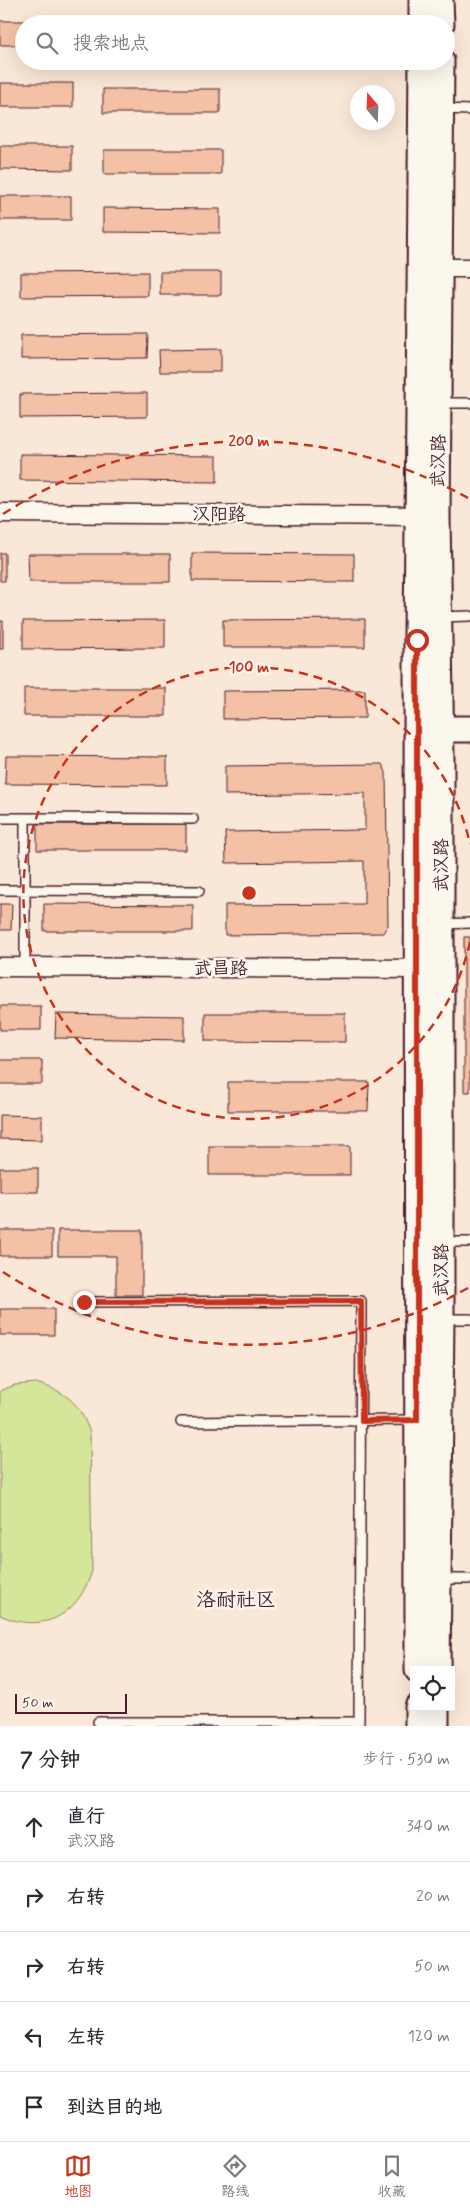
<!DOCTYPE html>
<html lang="zh">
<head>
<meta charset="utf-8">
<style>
	:root { --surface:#fff; --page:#f7f7f7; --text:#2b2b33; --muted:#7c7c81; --line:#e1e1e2; --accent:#c8321e }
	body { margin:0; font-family:Mynerve,"LXGW WenKai TC",sans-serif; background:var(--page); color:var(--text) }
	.controls { position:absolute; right:15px; bottom:15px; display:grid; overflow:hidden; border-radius:0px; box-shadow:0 5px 20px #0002 }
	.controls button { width:45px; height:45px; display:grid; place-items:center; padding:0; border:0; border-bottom:1px solid var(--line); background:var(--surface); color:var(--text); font:25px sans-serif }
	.compass { position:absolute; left:350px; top:85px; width:45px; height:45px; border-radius:50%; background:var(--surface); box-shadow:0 5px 20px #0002; rotate:341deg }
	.scale { position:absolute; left:15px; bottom:12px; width:112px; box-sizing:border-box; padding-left:5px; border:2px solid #4a1f2b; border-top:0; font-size:14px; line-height:18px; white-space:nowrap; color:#4a1f2b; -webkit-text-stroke:4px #fbf7ec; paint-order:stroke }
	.stop { position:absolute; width:15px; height:15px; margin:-11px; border:4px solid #c8321e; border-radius:50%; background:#fff }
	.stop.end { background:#c8321e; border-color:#fff; box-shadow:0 1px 5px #0008 }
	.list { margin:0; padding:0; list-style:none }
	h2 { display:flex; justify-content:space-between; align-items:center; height:65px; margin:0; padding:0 20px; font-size:21px }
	h2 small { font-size:16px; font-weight:400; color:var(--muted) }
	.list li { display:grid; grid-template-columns:32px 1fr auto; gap:15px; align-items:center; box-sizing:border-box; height:70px; padding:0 20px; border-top:1px solid var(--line) }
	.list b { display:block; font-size:19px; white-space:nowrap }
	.list p { margin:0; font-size:16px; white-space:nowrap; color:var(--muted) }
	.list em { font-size:16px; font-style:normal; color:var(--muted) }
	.icon { flex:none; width:28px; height:28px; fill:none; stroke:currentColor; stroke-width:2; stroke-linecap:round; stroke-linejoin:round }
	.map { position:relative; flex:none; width:470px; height:1726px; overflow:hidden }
	.search { position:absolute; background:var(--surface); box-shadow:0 5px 20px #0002; left:15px; right:15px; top:15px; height:55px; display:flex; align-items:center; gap:12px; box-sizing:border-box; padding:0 18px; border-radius:28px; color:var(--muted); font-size:19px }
	.sheet { height:415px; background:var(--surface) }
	nav { display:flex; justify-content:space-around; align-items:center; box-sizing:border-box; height:70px; border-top:1px solid var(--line); background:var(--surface); font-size:14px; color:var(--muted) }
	nav a { display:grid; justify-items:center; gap:2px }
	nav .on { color:var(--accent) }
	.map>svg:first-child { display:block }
	.green { fill:#d3e69a; stroke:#8e8262 }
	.building { fill:#f4c1a6; stroke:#4a1f2b }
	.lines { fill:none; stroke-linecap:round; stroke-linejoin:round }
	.lane-casing { stroke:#4a1f2b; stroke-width:12 }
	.street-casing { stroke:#4a1f2b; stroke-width:21 }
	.secondary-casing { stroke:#4a1f2b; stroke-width:29 }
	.lane { stroke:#fbf7ec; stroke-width:9 }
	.street { stroke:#fbf7ec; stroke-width:18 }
	.secondary { stroke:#fbf7ec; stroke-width:25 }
	.route { stroke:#c8321e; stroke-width:6 }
	.ring { fill:none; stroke:#c8321e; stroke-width:2.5; stroke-dasharray:9 6 }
	.labels { text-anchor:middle; stroke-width:5; stroke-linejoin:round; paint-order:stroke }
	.street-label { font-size:18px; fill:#4a1f2b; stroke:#fbf7ec }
	.quarter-label { font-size:20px; fill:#4a1f2b; stroke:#fbf7ec }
	.centre { fill:#c8321e; stroke:#fbf7ec; stroke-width:2.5 }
	.ring-label { font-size:15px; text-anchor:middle; font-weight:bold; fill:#c8321e; stroke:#fbf7ec; stroke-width:5; stroke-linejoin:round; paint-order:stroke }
</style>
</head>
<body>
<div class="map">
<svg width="470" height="1726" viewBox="0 0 470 1726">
	<rect width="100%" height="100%" fill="#f9e7d7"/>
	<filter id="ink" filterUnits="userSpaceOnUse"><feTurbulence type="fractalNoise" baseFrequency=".02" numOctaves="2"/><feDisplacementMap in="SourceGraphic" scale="10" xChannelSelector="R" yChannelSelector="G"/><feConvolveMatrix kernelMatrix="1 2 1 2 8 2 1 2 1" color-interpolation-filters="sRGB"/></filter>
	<g filter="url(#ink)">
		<path class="green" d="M36 1383C67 1392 79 1402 90 1433L92 1571C78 1615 44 1635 0 1615V1391L15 1385Z"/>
		<path class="building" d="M0 21H74V24H24V45H0Z
			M0 83H73V107H0Z
			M103 89H220V113H103Z
			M0 146H72V170L0 169Z
			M104 150H221V174H104Z
			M0 196H71V220H0Z
			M103 208 220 209V233L103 232Z
			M148 272V296L21 297V273Z
			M160 272H221V295H160Z
			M148 334 147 358 21 359V335Z
			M221 349V372H160L159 350Z
			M147 393V417L20 418V394Z
			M20 454 217 456V482L20 480Z
			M0 553H5V581H0Z
			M192 553 354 554V582L192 581Z
			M28 554H170V582H29Z
			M365 619V647H223V620Z
			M165 620V648L23 649V621Z
			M0 621H3V649H0Z
			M24 688H166V716H24Z
			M365 690V718L223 719V691Z
			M6 756 167 757V785L5 784Z
			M382 764 386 772 388 925 383 933 225 935V905L364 904V861L226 863 225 832 365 830V793L225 795V766Z
			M37 824H186V850H37Z
			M0 904H12L11 930H0Z
			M44 904 193 905V931H44Z
			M464 937H470V1092H464Z
			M0 1006H41V1030H0Z
			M205 1013H345V1042L205 1041Z
			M56 1014 184 1016V1040L55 1038Z
			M0 1060H42V1084H0Z
			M228 1082H369L368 1111H228Z
			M0 1115 42 1116V1140L0 1139Z
			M209 1146H350V1175H209Z
			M0 1168H38V1192H0Z
			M0 1230H52V1256H0Z
			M58 1230H142V1295H116V1256H58Z
			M0 1309H54V1335H0Z"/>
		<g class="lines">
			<defs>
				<path id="lane" d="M443 109 470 110
					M439 403H470
					M440 617 470 616
					M0 818H25V968
					M25 818 193 819
					M0 890 199 891
					M443 924 470 923
					M441 1242H470
					M85 1302 361 1301 359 1722H98
					M441 1319H470
					M181 1422 417 1420
					M440 1579H470"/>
				<path id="street" d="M441 268H470
					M0 513 429 516
					M0 967 429 969"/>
				<path id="secondary" d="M440 0 441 24
					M422 24V0
					M424 729H470
					M418 1670 417 641 422 61
					M437 1670 441 1319V759L437 516 441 61
					M418 1707V1726
					M436 1726V1707"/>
			</defs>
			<use href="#lane" class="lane-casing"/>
			<use href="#street" class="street-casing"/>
			<use href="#secondary" class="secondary-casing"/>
			<use href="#lane" class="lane"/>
			<use href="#street" class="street"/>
			<use href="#secondary" class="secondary"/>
		</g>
	</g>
	<g class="lines" filter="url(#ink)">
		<path class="route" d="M84 1302 361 1301 362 1421 417 1420V640"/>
	</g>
	<g class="ring">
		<path d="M470 942A226 226 0 1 1 470 844"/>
		<path d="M468 1288A452 452 0 0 1 3 1272M3 514A452 452 0 0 1 468 498"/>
	</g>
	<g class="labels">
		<g class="street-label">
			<text transform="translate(438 461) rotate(-89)" y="6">武汉路</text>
			<text x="219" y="520">汉阳路</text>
			<text transform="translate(441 865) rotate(-90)" y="6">武汉路</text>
			<text x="221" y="974">武昌路</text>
			<text transform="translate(441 1270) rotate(-90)" y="6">武汉路</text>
		</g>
		<g class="quarter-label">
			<text x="236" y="1606">洛耐社区</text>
		</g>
	</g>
	<circle cx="249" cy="893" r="8" class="centre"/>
	<g class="ring-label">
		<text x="249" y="446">200 m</text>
		<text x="249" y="672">100 m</text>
	</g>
</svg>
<div class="controls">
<button><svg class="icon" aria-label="locate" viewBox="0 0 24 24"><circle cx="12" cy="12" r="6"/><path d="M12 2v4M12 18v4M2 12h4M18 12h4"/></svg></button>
</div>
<svg class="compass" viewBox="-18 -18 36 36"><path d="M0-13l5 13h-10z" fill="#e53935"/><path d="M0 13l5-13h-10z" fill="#7c7c81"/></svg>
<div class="scale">50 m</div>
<div class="stop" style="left:417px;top:640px"></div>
<div class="stop end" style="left:84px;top:1302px"></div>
<div class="search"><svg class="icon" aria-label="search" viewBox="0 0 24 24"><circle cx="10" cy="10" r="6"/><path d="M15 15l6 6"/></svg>搜索地点</div>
</div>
<section class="sheet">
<h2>7 分钟<small>步行 · 530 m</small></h2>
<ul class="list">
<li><svg class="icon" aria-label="ahead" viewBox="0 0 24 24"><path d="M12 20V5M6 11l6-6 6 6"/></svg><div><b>直行</b><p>武汉路</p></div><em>340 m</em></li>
<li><svg class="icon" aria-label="right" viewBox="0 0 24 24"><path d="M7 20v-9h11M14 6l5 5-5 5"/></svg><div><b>右转</b></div><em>20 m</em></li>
<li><svg class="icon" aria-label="right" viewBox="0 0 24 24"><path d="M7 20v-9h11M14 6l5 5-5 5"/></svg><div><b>右转</b></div><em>50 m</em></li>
<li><svg class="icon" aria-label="left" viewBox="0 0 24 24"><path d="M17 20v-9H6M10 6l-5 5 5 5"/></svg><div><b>左转</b></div><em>120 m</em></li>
<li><svg class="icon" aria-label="arrive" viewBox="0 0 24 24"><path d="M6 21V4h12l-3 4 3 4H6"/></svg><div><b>到达目的地</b></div></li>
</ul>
</section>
<nav>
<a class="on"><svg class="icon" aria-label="map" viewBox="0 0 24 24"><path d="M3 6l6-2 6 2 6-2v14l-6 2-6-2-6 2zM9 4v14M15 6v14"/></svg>地图</a>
<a><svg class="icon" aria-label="directions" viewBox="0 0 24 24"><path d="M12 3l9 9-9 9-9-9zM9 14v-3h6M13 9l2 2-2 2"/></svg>路线</a>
<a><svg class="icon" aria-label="saved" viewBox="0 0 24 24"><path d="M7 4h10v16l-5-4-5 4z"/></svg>收藏</a>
</nav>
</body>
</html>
